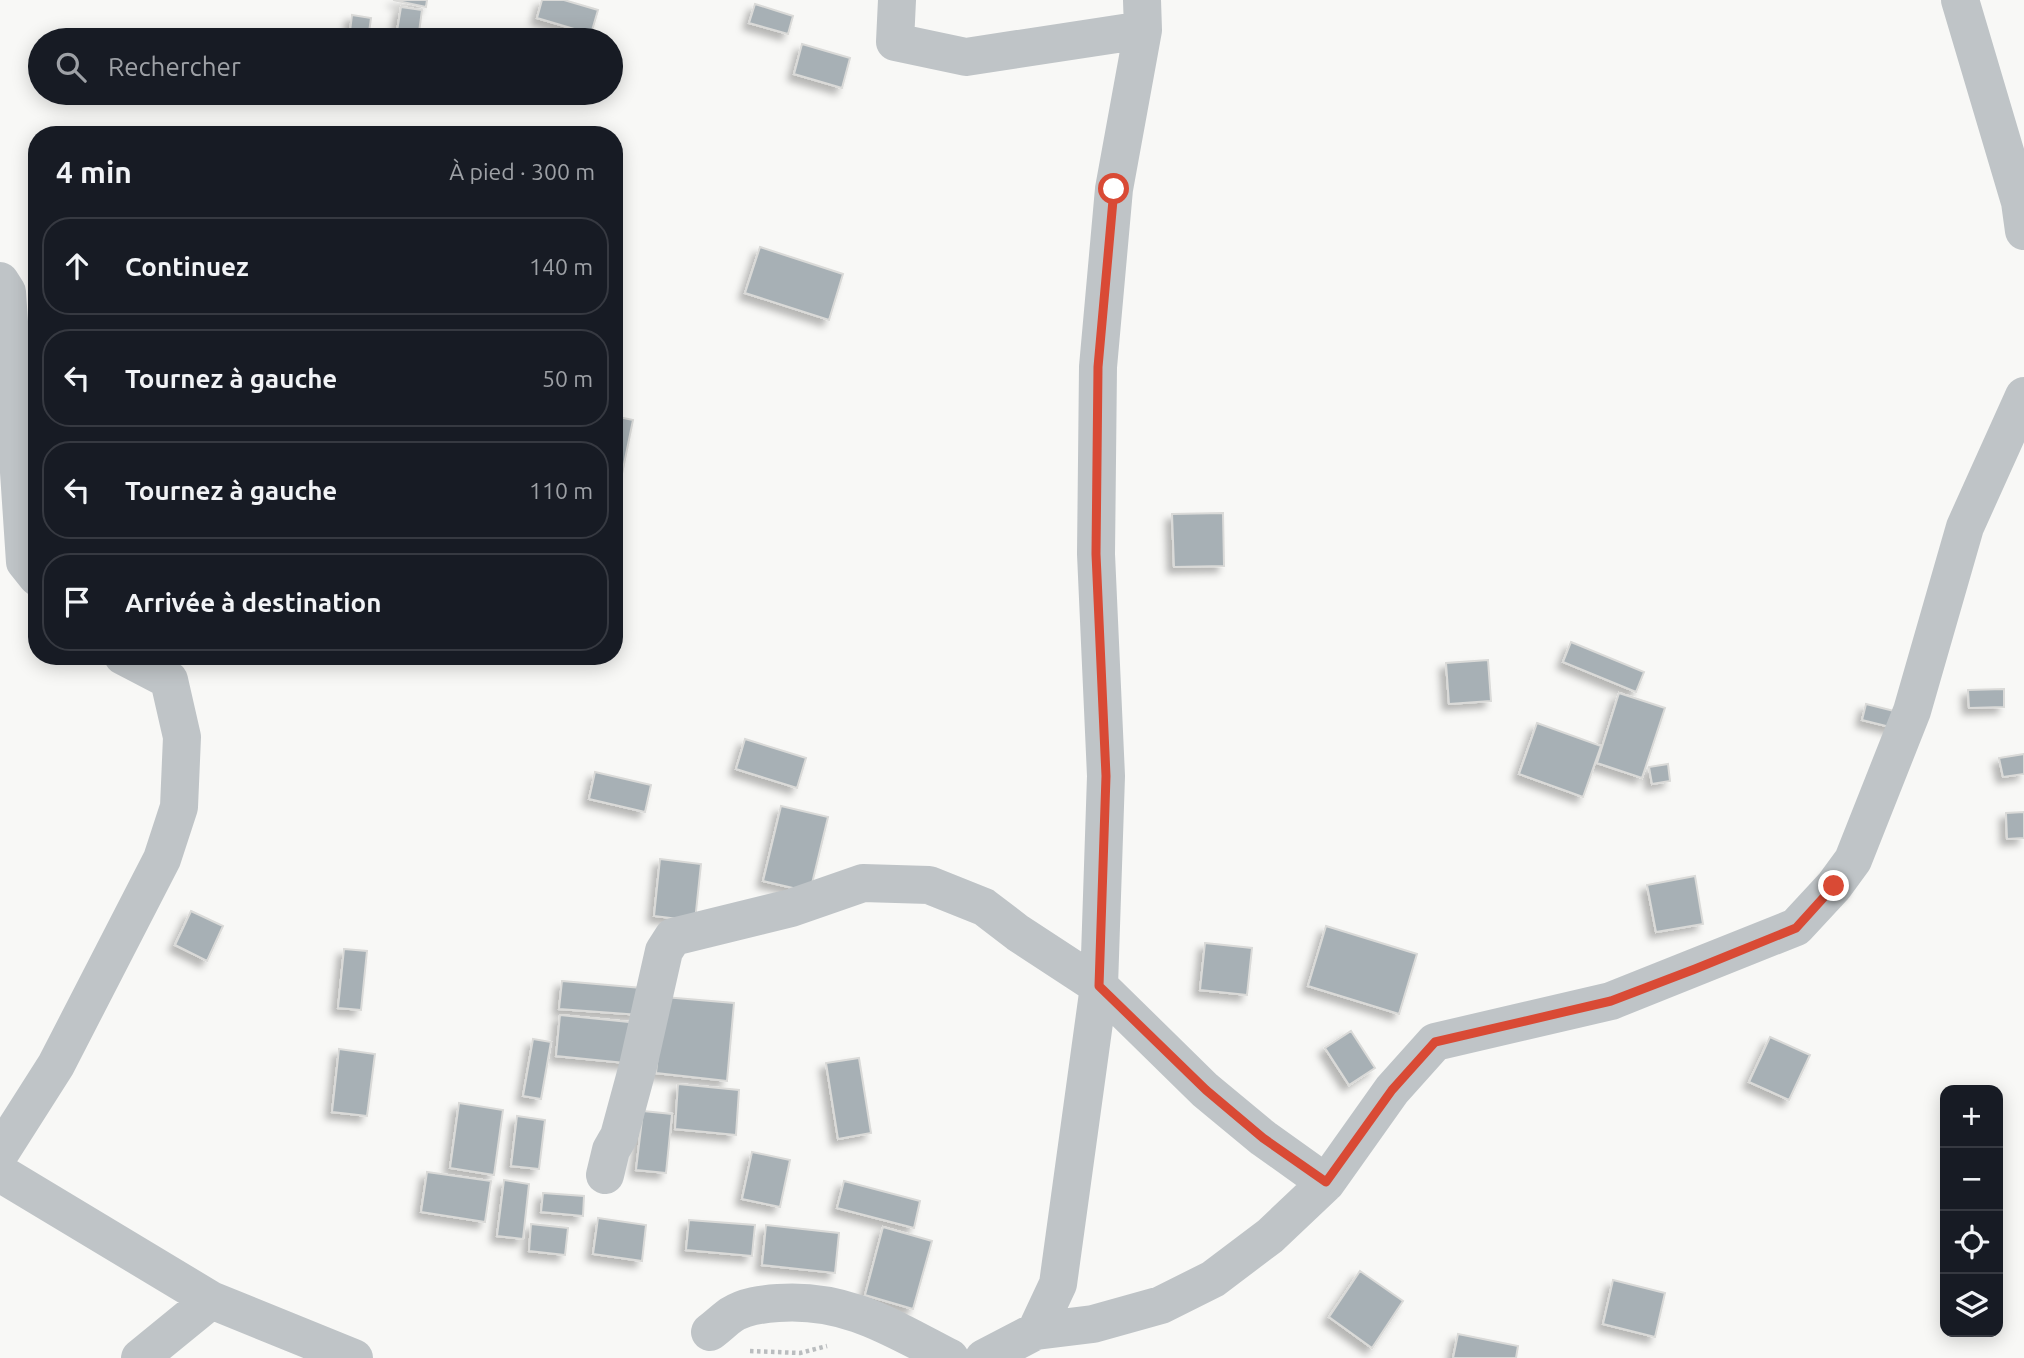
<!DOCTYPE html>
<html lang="fr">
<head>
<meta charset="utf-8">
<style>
	:root { --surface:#171b24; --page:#242831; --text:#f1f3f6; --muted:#9ea1a6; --line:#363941 }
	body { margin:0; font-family:Ubuntu,sans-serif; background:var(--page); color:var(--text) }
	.controls { position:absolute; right:21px; bottom:21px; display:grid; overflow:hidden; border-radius:14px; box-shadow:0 4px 18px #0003 }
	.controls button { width:63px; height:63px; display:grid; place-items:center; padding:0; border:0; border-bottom:2px solid var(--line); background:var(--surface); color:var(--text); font:35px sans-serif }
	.stop { position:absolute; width:21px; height:21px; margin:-16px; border:5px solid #d94a35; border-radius:50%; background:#fff }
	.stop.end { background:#d94a35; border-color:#fff; box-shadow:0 2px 7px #0008 }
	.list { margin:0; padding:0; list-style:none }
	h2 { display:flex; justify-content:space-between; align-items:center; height:91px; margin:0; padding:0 28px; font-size:30px }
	h2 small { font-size:23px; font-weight:400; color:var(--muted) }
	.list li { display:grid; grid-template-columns:46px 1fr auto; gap:21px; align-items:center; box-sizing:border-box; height:98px; margin:0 14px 14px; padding:0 14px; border:2px solid var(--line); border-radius:28px }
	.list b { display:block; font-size:26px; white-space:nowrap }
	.list em { font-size:23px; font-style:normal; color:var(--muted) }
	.icon { flex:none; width:38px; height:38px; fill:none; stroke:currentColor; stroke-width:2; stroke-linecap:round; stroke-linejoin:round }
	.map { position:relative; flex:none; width:2024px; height:1358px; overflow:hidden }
	.search { position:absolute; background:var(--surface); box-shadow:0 4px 18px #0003; left:28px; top:28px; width:595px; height:77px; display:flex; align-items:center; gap:18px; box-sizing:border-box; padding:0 24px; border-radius:38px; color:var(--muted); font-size:26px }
	.panel { position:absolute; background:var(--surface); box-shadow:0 4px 18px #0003; left:28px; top:126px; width:595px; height:539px; border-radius:28px }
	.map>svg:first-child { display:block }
	.building { fill:#a7b0b5; stroke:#dadad8; stroke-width:2; filter:url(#shadow) }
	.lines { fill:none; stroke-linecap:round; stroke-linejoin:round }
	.path { stroke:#babdbf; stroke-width:4.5; stroke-dasharray:3.5 3.5; stroke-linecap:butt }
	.minor { stroke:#bfc4c7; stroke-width:38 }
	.route { stroke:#d94a35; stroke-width:9 }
</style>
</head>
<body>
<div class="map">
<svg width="2024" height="1358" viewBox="0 0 2024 1358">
	<defs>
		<filter id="shadow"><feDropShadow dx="-6" dy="6" stdDeviation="3.5" flood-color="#0004"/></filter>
	</defs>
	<rect width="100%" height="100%" fill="#f8f8f6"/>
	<path class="building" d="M393 0H427L426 7Z
		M542 0H564L598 10 591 34 537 18Z
		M755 4 793 16 788 34 749 23Z
		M401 7 422 10 418 40 396 37Z
		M352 15 371 18 368 40H349Z
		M802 44 850 58 842 88 794 74Z
		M760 247 843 274 829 320 745 293Z
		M614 416 633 420 621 479 614 477Z
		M1223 513 1224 566 1174 567 1172 514Z
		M1571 642 1644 672 1636 692 1563 662Z
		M1488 660 1491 701 1449 704 1446 663Z
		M2004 689V707L1969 708 1968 690Z
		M1619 693 1665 708 1642 778 1597 763Z
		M1866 704 1898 712 1894 728 1862 720Z
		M1537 723 1601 746 1583 797 1519 774Z
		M745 739 806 758 797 788 736 769Z
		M2024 754V774L2003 777 1999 758Z
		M1668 764 1670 781 1652 784 1649 767Z
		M595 772 651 785 645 812 589 799Z
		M781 806 828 817 810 892 763 881Z
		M2024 812V838L2007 839 2006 813Z
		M660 859 701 864 695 921 654 916Z
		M1695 876 1703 924 1656 932 1647 885Z
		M191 911 223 926 207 961 175 945Z
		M1326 926 1417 954 1399 1014 1308 986Z
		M1205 943 1252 948 1247 995 1200 990Z
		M344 949 367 951 361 1010 338 1008Z
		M562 981 642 988 640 1015 559 1009Z
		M664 997 734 1003 727 1081 656 1073Z
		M560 1015 639 1023 635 1064 556 1056Z
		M1351 1031 1375 1068 1349 1085 1325 1048Z
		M1770 1037 1810 1055 1789 1100 1749 1082Z
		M533 1039 551 1042 541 1099 523 1096Z
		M339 1049 375 1054 367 1116 332 1112Z
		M859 1058 871 1133 838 1139 826 1063Z
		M678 1084 739 1090 736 1135 675 1129Z
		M459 1103 503 1110 494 1175 450 1168Z
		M643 1111 672 1114 666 1173 636 1170Z
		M517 1116 545 1120 539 1169 511 1166Z
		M752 1152 790 1160 780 1207 742 1199Z
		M427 1172 491 1181 485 1222 421 1212Z
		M504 1180 529 1184 523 1239 497 1236Z
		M844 1181 920 1201 914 1228 837 1208Z
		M543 1193 584 1196 583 1216 541 1212Z
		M598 1218 646 1225 642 1261 593 1254Z
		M689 1220 755 1225 752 1256 686 1250Z
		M531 1224 568 1228 565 1255 529 1251Z
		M766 1225 839 1233 835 1273 762 1265Z
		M883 1227 932 1241 913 1309 865 1295Z
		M1360 1271 1403 1301 1372 1348 1329 1317Z
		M1613 1280 1665 1293 1655 1337 1603 1324Z
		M1458 1334 1518 1346 1516 1358H1453Z"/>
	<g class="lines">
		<path class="path" d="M750 1351 800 1353 827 1346"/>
		<path class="minor" d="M897 0 895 42 966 57 1143 30
			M1960 0 2020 202 2024 231
			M0 281 7 292 25 562 37 577
			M0 1153 56 1065 162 859 179 807 182 737 169 680 123 656
			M0 1173 211 1300 354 1358
			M605 1175 611 1150 619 1136 638 1066 664 951 673 937 791 908 863 883 929 885 984 907 1018 933 1099 986 1205 1090 1263 1138 1326 1183
			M1036 1331 1093 1324 1161 1305 1213 1279 1270 1236 1326 1183 1392 1090 1435 1042 1611 1001 1796 927 1834 886 1853 860 1912 711 1965 527 2024 396
			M710 1332C717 1327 724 1320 731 1315 745 1306 762 1304 778 1303 846 1298 892 1328 950 1358
			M140 1358 211 1300
			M984 1358 1036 1331 1058 1284 1099 986 1106 776 1096 554 1098 367 1114 189 1143 30 1142 0"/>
	</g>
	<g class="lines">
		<path class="route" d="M1114 189 1098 367 1096 554 1106 776 1099 986 1206 1090 1263 1138 1326 1182 1392 1090 1435 1042 1611 1001 1695 969 1796 928 1834 886"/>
	</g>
</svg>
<div class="controls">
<button>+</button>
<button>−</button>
<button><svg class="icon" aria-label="locate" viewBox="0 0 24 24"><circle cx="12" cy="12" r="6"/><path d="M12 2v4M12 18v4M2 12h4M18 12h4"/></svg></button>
<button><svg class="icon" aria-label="layers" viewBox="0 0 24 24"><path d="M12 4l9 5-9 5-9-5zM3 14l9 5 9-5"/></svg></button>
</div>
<div class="stop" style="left:1114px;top:189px"></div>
<div class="stop end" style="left:1834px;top:886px"></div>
<div class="search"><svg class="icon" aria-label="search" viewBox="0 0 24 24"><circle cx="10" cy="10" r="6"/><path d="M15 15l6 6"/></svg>Rechercher</div>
<section class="panel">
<h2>4 min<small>À pied · 300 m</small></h2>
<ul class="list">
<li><svg class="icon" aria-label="ahead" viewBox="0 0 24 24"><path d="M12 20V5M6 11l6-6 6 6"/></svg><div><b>Continuez</b></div><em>140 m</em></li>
<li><svg class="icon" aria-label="left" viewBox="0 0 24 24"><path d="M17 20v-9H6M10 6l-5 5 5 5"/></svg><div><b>Tournez à gauche</b></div><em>50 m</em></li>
<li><svg class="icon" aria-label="left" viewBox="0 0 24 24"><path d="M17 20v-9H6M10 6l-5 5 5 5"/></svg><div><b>Tournez à gauche</b></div><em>110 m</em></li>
<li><svg class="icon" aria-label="arrive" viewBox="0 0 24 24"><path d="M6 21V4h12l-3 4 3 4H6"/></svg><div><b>Arrivée à destination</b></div></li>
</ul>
</section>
</div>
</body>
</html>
